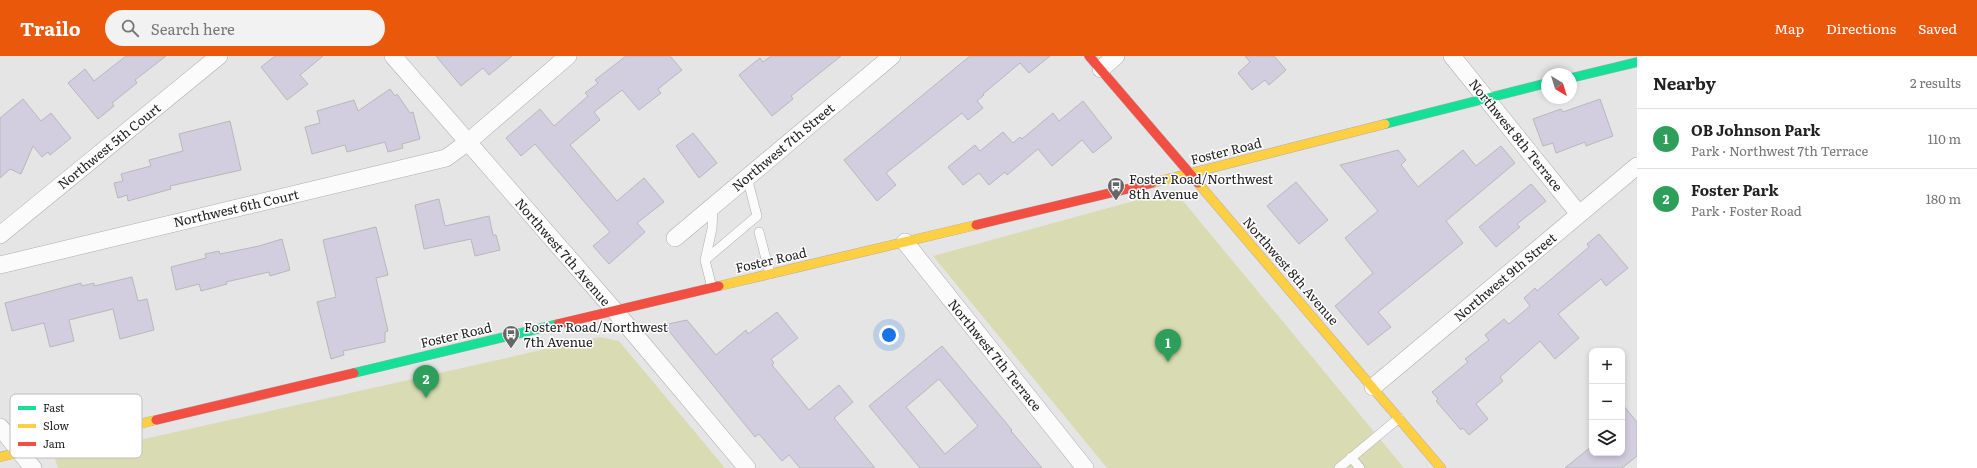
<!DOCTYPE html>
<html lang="en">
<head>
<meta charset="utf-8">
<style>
	:root { --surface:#fff; --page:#f2f2f2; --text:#222; --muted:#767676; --line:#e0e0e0; --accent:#ea580c }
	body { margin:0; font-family:Literata,serif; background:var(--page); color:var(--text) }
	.controls { position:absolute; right:12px; bottom:12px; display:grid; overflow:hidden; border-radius:8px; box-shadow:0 2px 6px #0003 }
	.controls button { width:36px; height:36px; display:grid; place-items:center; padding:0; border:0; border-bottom:1px solid var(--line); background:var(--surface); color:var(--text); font:20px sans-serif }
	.compass { position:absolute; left:1541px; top:12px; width:36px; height:36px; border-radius:50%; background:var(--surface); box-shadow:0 2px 6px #0003; rotate:142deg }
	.you { position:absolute; left:889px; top:279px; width:14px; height:14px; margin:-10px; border:3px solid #fff; border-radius:50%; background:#1a73e8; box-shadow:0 0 0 6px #1a73e833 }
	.badge { display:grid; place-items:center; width:26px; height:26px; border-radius:50%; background:var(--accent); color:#fff; font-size:13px; font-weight:700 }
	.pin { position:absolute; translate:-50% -33px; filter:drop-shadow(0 1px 2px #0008) }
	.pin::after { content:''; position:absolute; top:21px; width:14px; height:12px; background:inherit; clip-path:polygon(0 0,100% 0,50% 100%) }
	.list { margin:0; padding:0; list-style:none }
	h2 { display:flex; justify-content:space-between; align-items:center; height:52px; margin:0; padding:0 16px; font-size:17px }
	h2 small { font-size:13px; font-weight:400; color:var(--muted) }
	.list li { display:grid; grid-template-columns:26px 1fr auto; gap:12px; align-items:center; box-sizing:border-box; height:60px; padding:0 16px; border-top:1px solid var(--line) }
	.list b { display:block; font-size:15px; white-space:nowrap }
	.list p { margin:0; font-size:13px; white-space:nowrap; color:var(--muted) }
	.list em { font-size:13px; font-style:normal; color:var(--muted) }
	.icon { flex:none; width:22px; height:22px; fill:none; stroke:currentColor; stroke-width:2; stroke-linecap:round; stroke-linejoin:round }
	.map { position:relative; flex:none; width:1637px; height:412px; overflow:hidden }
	header { display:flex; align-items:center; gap:24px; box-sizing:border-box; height:56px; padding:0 20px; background:var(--accent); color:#fff }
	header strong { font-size:19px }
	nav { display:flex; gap:22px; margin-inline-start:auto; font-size:14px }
	.search { width:280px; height:36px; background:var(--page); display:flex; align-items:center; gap:10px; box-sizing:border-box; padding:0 14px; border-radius:22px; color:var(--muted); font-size:15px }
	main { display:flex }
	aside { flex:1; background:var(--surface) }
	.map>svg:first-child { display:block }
	.green { fill:#d9dcb2 }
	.building { fill:#d2cedf; stroke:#b8b8b9; fill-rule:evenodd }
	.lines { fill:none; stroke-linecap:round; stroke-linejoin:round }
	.lane-casing { stroke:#adadae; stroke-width:10 }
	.street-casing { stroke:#adadae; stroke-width:18 }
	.fast-casing { stroke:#adadae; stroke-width:10 }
	.slow-casing { stroke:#adadae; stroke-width:10 }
	.jam-casing { stroke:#adadae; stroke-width:10 }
	.lane { stroke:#fbfbfb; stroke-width:9 }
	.street { stroke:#fbfbfb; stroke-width:17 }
	.fast { stroke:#16e098; stroke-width:9 }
	.slow { stroke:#ffcf43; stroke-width:9 }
	.jam { stroke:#f24e42; stroke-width:9 }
	.labels { text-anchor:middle; stroke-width:3; stroke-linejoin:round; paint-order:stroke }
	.street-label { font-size:13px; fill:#222223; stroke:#fff }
	.poi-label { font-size:13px; fill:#222223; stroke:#fff; text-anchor:start }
	.key { fill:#fff; stroke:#bdbdbd; stroke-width:1 }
	.key-label { font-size:11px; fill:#222223 }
</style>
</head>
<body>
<header>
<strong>Trailo</strong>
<div class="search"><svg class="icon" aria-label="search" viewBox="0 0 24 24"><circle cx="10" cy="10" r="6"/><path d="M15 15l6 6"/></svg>Search here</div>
<nav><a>Map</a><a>Directions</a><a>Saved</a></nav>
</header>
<main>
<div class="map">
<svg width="1637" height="412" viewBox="0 0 1637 412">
	<rect width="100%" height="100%" fill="#e5e5e6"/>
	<path class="green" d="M1174 134 1404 412H1107L933 200Z
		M600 281 619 285 725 412H58L55 403Z"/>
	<path class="building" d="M126 0H166L135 24 137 27 112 47 114 50 98 63 68 27 85 13 94 25Z
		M275 0H323L300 19 308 28 287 44 261 11Z
		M436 0H512L489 19 483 12 461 30Z
		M626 0H670L682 14 658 33 661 37 639 54 622 34 594 56 600 64 570 89 617 145 644 122 664 146 637 167 645 176 609 208 593 190 610 176 535 88 521 100 506 82 540 53 554 70 588 40 585 37 598 27 595 24Z
		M771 0H841L791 40 793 43 772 60 739 19 760 2 763 6Z
		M970 0H1050L1029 17 1020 7 983 38 984 39 977 45 983 52 968 64 962 57 886 117 896 129 877 145 844 104Z
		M1245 0H1274L1286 14 1269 29 1265 24 1252 34 1238 17 1250 6Z
		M390 33 395 40 397 38 410 57 413 56 420 83 402 88 403 92 388 96 385 86 347 96 345 89 312 98 305 71 320 67 317 55 354 44 358 55Z
		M23 43 41 65 51 57 71 82 50 99 48 96 42 101 33 90 21 118 10 113 0 122V62Z
		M1600 43 1613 80 1586 90 1585 86 1556 97 1553 87 1543 90 1533 63 1561 53 1563 56Z
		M1083 45 1112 82 1093 97 1082 84 1052 110 1038 93 1007 119 1005 116 989 129 979 117 963 129 948 111 975 89 980 95 1003 76 1013 87 1020 81 1022 83 1053 57 1059 65Z
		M230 65 241 114 170 130 171 133 128 145 127 139 118 142 114 127 123 125 121 118 151 110 149 104 183 95 179 78Z
		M693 77 717 107 699 122 676 90Z
		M1501 90 1515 107 1446 165 1463 187 1378 256 1391 271 1368 289 1335 250 1373 217 1345 182 1378 155 1340 109 1398 94 1406 104 1401 109 1418 131 1463 94 1476 110Z
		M1296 126 1328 164 1299 188 1267 150Z
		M1531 128 1546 145 1517 168 1520 171 1496 191 1479 171Z
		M439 143 445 170 489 160 493 179H496L500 194 475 200 471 183 424 193 415 149Z
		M376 171 388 219 376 222 388 275 385 276V286L343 295 344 299 331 303 317 246 336 241 323 184Z
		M1599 178 1628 212 1606 230 1601 223 1558 258 1579 282 1555 303 1540 285 1500 321 1503 325 1476 348 1488 363 1469 379 1463 372 1461 374 1436 345 1438 343 1432 336 1468 306 1465 303 1489 284 1485 279 1504 263 1509 268 1530 250 1524 242 1535 232 1537 235 1589 191 1587 188Z
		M282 183 290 214 270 220 269 216 226 226 227 228 201 235 199 228 176 234 171 211 206 202 205 198 219 195 220 198 259 190Z
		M132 221 138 245 147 243 154 274 120 283 113 253 69 264 74 285 50 291 44 267 12 275 5 247 81 227 82 230 94 227V230Z
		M777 256 798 282 771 303 774 307 772 309 809 354 839 329 853 346 834 362 875 412H800L789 399 782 405 759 378 755 381 664 269 687 264 716 299 746 274 748 278Z
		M942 290 1012 374 1011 375 1042 412H920L869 350ZM939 323 978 370 945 398 906 351Z
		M1622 348 1637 366V400L1622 412H1565L1592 390V397H1622Z"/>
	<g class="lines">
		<defs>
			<path id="lane" d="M759 176 770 218
				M705 204 757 160 747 121
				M712 232 705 204 712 173 713 151
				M1351 401 1360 412
				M1339 412 1399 362"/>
			<path id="street" d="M393 0 615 255 747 412
				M1452 0 1579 158
				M1101 13 1116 0
				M0 179 219 0
				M675 182 892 0
				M905 186 1085 412
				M0 209 446 102 468 86 568 0
				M1373 331 1637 110
				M0 371 33 412"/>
			<path id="fast" d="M1571 22 1637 6
				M1385 68 1547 27
				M354 317 558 268"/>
			<path id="slow" d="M1152 127 1385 68
				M1198 127 1441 412
				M719 230 976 169
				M0 401 156 364"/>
			<path id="jam" d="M1089 0 1198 127
				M976 169 1152 127
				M558 268 719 230
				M156 364 354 317"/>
		</defs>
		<use href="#lane" class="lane-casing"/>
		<use href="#street" class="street-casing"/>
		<use href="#fast" class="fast-casing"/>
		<use href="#slow" class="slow-casing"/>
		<use href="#jam" class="jam-casing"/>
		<use href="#lane" class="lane"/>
		<use href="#street" class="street"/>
		<use href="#fast" class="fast"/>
		<use href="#slow" class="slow"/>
		<use href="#jam" class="jam"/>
	</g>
	<defs>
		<symbol id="bus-pin" viewBox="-11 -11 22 30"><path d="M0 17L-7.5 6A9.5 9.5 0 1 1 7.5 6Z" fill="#666667" stroke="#fff"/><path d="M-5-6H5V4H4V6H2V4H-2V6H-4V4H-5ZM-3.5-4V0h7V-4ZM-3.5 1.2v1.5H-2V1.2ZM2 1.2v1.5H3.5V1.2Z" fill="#fff"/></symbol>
	</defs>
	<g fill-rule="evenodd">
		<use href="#bus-pin" x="1106" y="120" width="20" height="27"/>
		<use href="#bus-pin" x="501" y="268" width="20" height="27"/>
	</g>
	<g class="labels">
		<g class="street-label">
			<text transform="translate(1516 79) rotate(51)" y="5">Northwest 8th Terrace</text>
			<text transform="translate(109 90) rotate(-39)" y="5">Northwest 5th Court</text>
			<text transform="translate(783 91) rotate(-40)" y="5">Northwest 7th Street</text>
			<text transform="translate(1226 95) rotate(-14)" y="5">Foster Road</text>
			<text transform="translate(236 152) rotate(-13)" y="5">Northwest 6th Court</text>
			<text transform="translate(563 196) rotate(49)" y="5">Northwest 7th Avenue</text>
			<text transform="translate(771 204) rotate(-13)" y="5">Foster Road</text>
			<text transform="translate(1291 215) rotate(49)" y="5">Northwest 8th Avenue</text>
			<text transform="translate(1505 221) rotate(-40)" y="5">Northwest 9th Street</text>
			<text transform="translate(456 279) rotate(-13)" y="5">Foster Road</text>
			<text transform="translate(995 299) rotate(51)" y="5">Northwest 7th Terrace</text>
		</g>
		<g class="poi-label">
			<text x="1129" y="128">Foster Road/Northwest<tspan x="1129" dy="15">8th Avenue</tspan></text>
			<text x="524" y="276">Foster Road/Northwest<tspan x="524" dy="15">7th Avenue</tspan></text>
		</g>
	</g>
	<rect x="10" y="338" width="132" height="64" rx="6" class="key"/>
	<rect x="18" y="350" width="18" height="4" fill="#16e098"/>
	<rect x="18" y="368" width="18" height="4" fill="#ffcf43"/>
	<rect x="18" y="386" width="18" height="4" fill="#f24e42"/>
	<g class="key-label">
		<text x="43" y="356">Fast</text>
		<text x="43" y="374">Slow</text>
		<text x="43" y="392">Jam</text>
	</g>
</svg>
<div class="controls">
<button>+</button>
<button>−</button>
<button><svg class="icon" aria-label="layers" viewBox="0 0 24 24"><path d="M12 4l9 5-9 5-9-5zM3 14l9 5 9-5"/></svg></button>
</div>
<svg class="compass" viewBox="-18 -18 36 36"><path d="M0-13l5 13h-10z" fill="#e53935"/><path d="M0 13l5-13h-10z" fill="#767676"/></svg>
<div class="you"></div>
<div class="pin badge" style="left:1168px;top:306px;background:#2e9e5b">1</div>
<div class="pin badge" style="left:426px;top:342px;background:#2e9e5b">2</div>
</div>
<aside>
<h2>Nearby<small>2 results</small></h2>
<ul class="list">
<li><span class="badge" style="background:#2e9e5b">1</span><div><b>OB Johnson Park</b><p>Park · Northwest 7th Terrace</p></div><em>110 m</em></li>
<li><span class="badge" style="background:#2e9e5b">2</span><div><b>Foster Park</b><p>Park · Foster Road</p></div><em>180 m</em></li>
</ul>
</aside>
</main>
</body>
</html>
